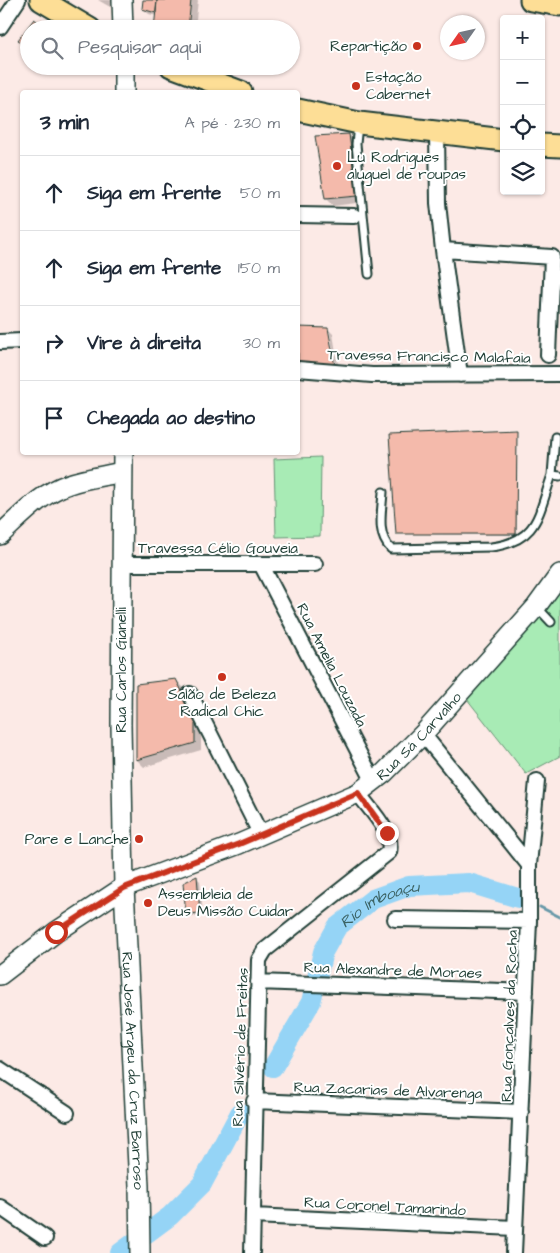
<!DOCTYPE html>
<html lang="pt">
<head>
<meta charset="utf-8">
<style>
	:root { --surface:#fff; --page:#f6f6f7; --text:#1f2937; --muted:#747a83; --line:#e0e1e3 }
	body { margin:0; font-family:"Architects Daughter",sans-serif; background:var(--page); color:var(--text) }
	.controls { position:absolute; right:15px; top:15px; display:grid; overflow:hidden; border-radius:5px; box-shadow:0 1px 4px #0004 }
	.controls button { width:45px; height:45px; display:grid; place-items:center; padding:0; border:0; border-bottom:1px solid var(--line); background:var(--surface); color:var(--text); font:25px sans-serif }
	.compass { position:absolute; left:440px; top:15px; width:45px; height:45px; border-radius:50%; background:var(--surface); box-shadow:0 1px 4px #0004; rotate:236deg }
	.stop { position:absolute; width:15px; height:15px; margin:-11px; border:4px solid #c8321e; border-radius:50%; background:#fff }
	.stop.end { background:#c8321e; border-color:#fff; box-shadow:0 1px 5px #0008 }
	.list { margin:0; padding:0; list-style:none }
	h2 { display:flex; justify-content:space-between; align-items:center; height:65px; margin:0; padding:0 20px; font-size:21px }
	h2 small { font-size:16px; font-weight:400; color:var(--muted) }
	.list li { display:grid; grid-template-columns:32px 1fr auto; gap:15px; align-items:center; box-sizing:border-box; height:75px; padding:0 20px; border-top:1px solid var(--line) }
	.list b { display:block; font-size:19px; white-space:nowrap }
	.list em { font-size:16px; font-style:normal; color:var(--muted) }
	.icon { flex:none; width:28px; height:28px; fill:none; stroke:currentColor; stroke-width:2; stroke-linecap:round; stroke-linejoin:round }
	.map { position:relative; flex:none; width:560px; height:1253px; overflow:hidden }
	.search { position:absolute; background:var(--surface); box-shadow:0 1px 4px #0004; left:20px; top:20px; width:280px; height:55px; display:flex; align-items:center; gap:12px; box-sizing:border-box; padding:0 18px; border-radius:28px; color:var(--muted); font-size:19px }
	.panel { position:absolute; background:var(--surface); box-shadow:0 1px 4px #0004; left:20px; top:90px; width:280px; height:365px; border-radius:5px }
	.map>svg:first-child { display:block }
	.green { fill:#a8ebb5; stroke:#649474 }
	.shadow { fill:#0003 }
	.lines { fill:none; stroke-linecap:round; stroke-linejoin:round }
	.stream { stroke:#6698a8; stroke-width:3 }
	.river { stroke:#95d4f6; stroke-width:20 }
	.building { fill:#f4baab; stroke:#1f3d34 }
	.lane-casing { stroke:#1f3d34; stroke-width:11 }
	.street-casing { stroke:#1f3d34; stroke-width:18 }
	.secondary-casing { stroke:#1f3d34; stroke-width:22 }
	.primary-casing { stroke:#1f3d34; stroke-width:25 }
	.lane { stroke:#fff; stroke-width:7 }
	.street { stroke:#fff; stroke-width:14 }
	.secondary { stroke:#fff; stroke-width:19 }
	.primary { stroke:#fdde96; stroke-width:21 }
	.route { stroke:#c8321e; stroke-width:6 }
	.poi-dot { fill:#c8321e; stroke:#fff; stroke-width:2 }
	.labels { text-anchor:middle; stroke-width:4; stroke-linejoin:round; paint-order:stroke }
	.poi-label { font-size:15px; fill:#1f3d34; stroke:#fff; text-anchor:start }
	.street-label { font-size:15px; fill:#1f3d34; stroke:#fff }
	.water-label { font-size:16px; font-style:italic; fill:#3c6364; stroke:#fff }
</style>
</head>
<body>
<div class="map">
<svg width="560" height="1253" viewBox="0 0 560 1253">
	<rect width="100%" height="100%" fill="#fceae6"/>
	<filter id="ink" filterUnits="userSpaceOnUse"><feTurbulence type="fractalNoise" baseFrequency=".02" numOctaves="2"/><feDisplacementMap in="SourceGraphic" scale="10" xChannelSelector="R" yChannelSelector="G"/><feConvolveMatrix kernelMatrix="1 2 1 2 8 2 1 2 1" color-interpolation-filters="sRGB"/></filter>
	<g filter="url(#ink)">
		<path class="green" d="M321 457 320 536 276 537 274 459Z
			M560 588V756L526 774 467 699Z"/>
		<path class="shadow" d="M98 0H119L117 11Z
			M144 0H198L195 29H156L157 16 149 14 143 9Z
			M349 135 356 142 364 202 333 206 326 199Z
			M298 328 328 329 333 334 339 371 337 370 330 332H328L298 367Z
			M516 431 517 535 397 534Z
			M176 680 183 687 203 729 201 731V750L144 767 137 760V685Z
			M197 878 200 881 203 916H191L187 913 185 883Z"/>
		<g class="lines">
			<path class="stream" d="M540 907 560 917"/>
			<g class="river">
				<path id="s1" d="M273 1067 311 1002 323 952 337 927 373 899 409 886 469 883 518 898"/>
				<path d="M120 1253 170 1216 202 1184 240 1113"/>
			</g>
		</g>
		<path class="building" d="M143 0H157L156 13 142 9Z
			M157 0H191L188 29H154Z
			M34 19 49 29H29V47L18 40Z
			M349 134 357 196 325 199 315 136Z
			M298 327 328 328 335 366 298 363Z
			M517 430 516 534H396L389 435Z
			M176 679 197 722 195 724V743L136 760V684Z
			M197 876 200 913 186 914 183 883Z"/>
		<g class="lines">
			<defs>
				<path id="lane" d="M358 125 356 144 369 274
					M552 475 555 437
					M383 492C382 511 376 535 391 549L491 547C539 541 538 514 552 475L560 476
					M537 607 551 622"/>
				<path id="street" d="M0 27 18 0
					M437 132 438 203 443 250 552 257 548 355
					M298 215 354 216
					M443 250 460 375
					M0 342 22 341
					M298 369 372 375 560 374
					M122 564H315
					M261 564 374 782
					M190 694 261 835
					M423 734 529 865
					M395 919 529 921
					M258 982 526 992
					M0 1069 67 1113
					M254 1101 521 1112
					M0 1207 45 1238
					M253 1216 515 1228
					M252 1253 259 960 265 950 389 852C394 832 369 809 358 793
					M514 1253 529 921V865L537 781"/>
				<g id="secondary">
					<path d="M122 0 123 29"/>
					<path d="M124 92V66"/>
					<path id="s2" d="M123 452 121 725 124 887 139 1186 140 1253"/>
					<path d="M0 535C21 516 41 493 69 484 86 478 105 476 122 472"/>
					<path id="s3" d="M0 975 56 932 124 887 239 844 358 793 384 773 423 734 536 607 560 574"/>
				</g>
				<path id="primary" d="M41 0 90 29
					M531 0 560 5
					M171 66 241 92
					M298 110 359 123 504 140
					M541 145 560 146"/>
			</defs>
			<use href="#lane" class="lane-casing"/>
			<use href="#street" class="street-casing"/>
			<use href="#secondary" class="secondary-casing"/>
			<use href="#primary" class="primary-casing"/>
			<use href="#lane" class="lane"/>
			<use href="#street" class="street"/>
			<use href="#secondary" class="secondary"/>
			<use href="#primary" class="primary"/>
		</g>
	</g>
	<g class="lines" filter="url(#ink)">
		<path class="route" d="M56 932 124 888 239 844 358 793 387 833"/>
	</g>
	<g class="poi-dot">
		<circle cx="417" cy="46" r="5"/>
		<circle cx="356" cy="86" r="5"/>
		<circle cx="337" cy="166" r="5"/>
		<circle cx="222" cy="677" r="5"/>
		<circle cx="139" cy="839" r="5"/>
		<circle cx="148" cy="903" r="5"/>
	</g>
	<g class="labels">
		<g class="poi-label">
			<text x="407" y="51" text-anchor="end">Repartição</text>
			<text x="366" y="82">Estação<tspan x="366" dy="17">Cabernet</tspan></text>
			<text x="347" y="162">Lu Rodrigues<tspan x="347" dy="17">aluguel de roupas</tspan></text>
			<text x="222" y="699" text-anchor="middle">Salão de Beleza<tspan x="222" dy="17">Radical Chic</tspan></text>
			<text x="129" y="844" text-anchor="end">Pare e Lanche</text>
			<text x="158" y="899">Assembleia de<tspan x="158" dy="17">Deus Missão Cuidar</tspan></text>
		</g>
		<g class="street-label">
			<text transform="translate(429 356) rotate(1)" y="5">Travessa Francisco Malafaia</text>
			<text x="218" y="553">Travessa Célio Gouveia</text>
			<text transform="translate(332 665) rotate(63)" y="5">Rua Amelia Louzada</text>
			<text transform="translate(121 670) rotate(-90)" y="5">Rua Carlos Gianelli</text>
			<text dy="5" stroke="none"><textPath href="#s3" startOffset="488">Rua Sá Carvalho</textPath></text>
			<text transform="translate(393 970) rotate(2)" y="5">Rua Alexandre de Moraes</text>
			<text transform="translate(509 1016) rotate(-88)" y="5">Rua Gonçalves da Rocha</text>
			<text transform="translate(240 1047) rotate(-88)" y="5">Rua Silvério de Freitas</text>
			<text dy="5" stroke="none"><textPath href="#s2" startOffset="619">Rua José Argeu da Cruz Barroso</textPath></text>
			<text transform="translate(388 1090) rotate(2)" y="5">Rua Zacarias de Alvarenga</text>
			<text transform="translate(385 1206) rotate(3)" y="5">Rua Coronel Tamarindo</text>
		</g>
		<g class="water-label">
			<text dy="6" stroke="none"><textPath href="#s1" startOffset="205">Rio Imboaçu</textPath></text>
		</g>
	</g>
</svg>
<div class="controls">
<button>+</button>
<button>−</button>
<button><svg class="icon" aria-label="locate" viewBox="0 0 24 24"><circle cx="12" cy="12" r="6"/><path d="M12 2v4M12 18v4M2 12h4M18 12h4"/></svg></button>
<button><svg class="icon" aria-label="layers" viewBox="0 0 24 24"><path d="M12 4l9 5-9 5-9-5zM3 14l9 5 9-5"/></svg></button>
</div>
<svg class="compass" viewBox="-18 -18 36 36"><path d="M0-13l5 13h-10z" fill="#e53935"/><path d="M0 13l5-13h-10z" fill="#747a83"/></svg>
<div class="stop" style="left:56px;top:932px"></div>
<div class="stop end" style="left:387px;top:833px"></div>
<div class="search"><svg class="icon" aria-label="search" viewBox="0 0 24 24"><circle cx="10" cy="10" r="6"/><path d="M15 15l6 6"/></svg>Pesquisar aqui</div>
<section class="panel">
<h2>3 min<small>A pé · 230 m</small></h2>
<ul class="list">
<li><svg class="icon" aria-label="ahead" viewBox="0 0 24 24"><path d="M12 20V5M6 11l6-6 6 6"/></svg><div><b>Siga em frente</b></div><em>50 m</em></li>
<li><svg class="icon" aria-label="ahead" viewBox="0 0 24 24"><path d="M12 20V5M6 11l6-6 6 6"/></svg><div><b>Siga em frente</b></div><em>150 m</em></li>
<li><svg class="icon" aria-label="right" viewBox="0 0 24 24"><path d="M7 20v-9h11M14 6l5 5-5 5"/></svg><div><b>Vire à direita</b></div><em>30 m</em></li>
<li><svg class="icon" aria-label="arrive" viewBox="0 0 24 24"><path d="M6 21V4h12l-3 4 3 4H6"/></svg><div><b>Chegada ao destino</b></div></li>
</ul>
</section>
</div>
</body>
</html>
